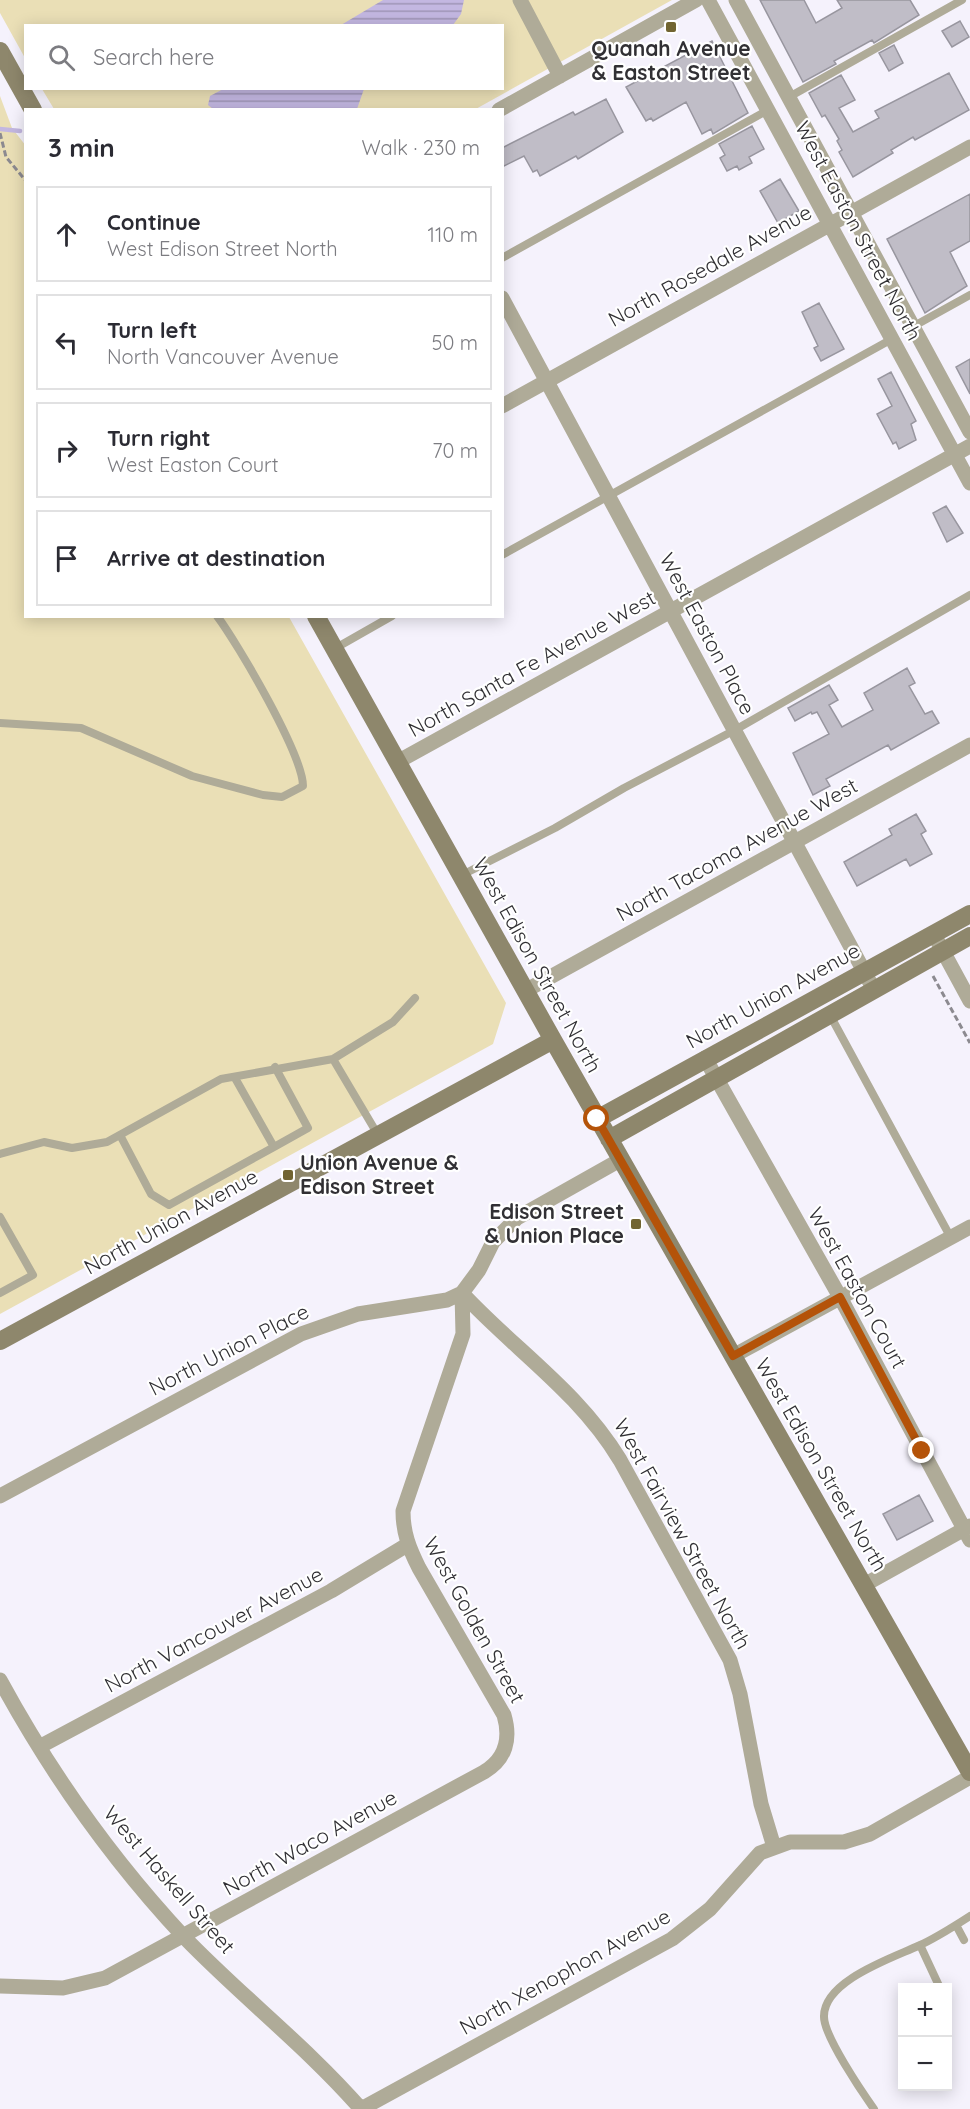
<!DOCTYPE html>
<html lang="en">
<head>
<meta charset="utf-8">
<style>
	:root { --surface:#fff; --page:#f7f7f7; --text:#2b2b33; --muted:#7c7c81; --line:#e1e1e2 }
	body { margin:0; font-family:Quicksand,sans-serif; background:var(--page); color:var(--text) }
	.controls { position:absolute; right:18px; bottom:18px; display:grid; overflow:hidden; border-radius:0px; box-shadow:0 3px 15px #0003 }
	.controls button { width:54px; height:54px; display:grid; place-items:center; padding:0; border:0; border-bottom:2px solid var(--line); background:var(--surface); color:var(--text); font:30px sans-serif }
	.stop { position:absolute; width:18px; height:18px; margin:-14px; border:4px solid #b45309; border-radius:50%; background:#fff }
	.stop.end { background:#b45309; border-color:#fff; box-shadow:0 2px 6px #0008 }
	.list { margin:0; padding:0; list-style:none }
	h2 { display:flex; justify-content:space-between; align-items:center; height:78px; margin:0; padding:0 24px; font-size:26px }
	h2 small { font-size:20px; font-weight:400; color:var(--muted) }
	.list li { display:grid; grid-template-columns:39px 1fr auto; gap:18px; align-items:center; box-sizing:border-box; height:96px; margin:0 12px 12px; padding:0 12px; border:2px solid var(--line); border-radius:0px }
	.list b { display:block; font-size:22px; white-space:nowrap }
	.list p { margin:0; font-size:20px; white-space:nowrap; color:var(--muted) }
	.list em { font-size:20px; font-style:normal; color:var(--muted) }
	.icon { flex:none; width:33px; height:33px; fill:none; stroke:currentColor; stroke-width:2; stroke-linecap:round; stroke-linejoin:round }
	.map { position:relative; flex:none; width:970px; height:2109px; overflow:hidden }
	.search { position:absolute; background:var(--surface); box-shadow:0 3px 15px #0003; left:24px; top:24px; width:480px; height:66px; display:flex; align-items:center; gap:15px; box-sizing:border-box; padding:0 21px; border-radius:0px; color:var(--muted); font-size:22px }
	.panel { position:absolute; background:var(--surface); box-shadow:0 3px 15px #0003; left:24px; top:108px; width:480px; height:510px; border-radius:0px }
	.map>svg:first-child { display:block }
	.green { fill:#eadfb6 }
	.water { fill:url(#water-rules) }
	.lines { fill:none; stroke-linecap:round; stroke-linejoin:round }
	.stream { stroke:#c3b7e1; stroke-width:4.5 }
	.building { fill:#c0bdc7; stroke:#98969f; stroke-width:1.5 }
	.path { stroke:#8c8a90; stroke-width:3; stroke-dasharray:6 3; stroke-linecap:butt }
	.lane { stroke:#afab98; stroke-width:8 }
	.street { stroke:#afab98; stroke-width:15 }
	.secondary { stroke:#8e876c; stroke-width:18 }
	.route { stroke:#b45309; stroke-width:8 }
	.poi-dot { fill:#716431; stroke:#fff; stroke-width:2 }
	.labels { text-anchor:middle; stroke-width:4.5; stroke-linejoin:round; paint-order:stroke }
	.poi-label { font-size:21px; font-weight:bold; fill:#313034; stroke:#fff }
	.street-label { font-size:21px; fill:#313034; stroke:#fff }
</style>
</head>
<body>
<div class="map">
<svg width="970" height="2109" viewBox="0 0 970 2109">
	<defs>
		<pattern id="water-rules" width="6" height="5" patternUnits="userSpaceOnUse" patternTransform="scale(1.5)"><rect width="6" height="5" fill="#c3b7e1"/><path d="M0 2.5h6" fill="none" stroke="#9f95b7"/></pattern>
	</defs>
	<rect width="100%" height="100%" fill="#f5f2fc"/>
	<path class="green" d="M0 0H672L474 110 54 109 42 89 502 88V26H26L25 58 0 13Z
		M0 96 12 128 26 146V616L289 617 506 1003 493 1044 0 1314Z"/>
	<path class="water" d="M383 0H464L461 14 453 25H341Z
		M225 88H364V89L357 109H213L208 105 210 96Z"/>
	<g class="lines">
		<path class="stream" d="M0 129 20 131"/>
	</g>
	<path class="building" d="M760 0H804L816 23 842 8 837 0H910L919 15 874 43 872 40 834 61 836 64 803 82Z
		M960 21 969 37 952 47 942 31Z
		M712 41 748 113 713 134 711 129 702 134 686 102 653 121 651 118 646 121 626 87Z
		M894 45 903 63 889 71 879 53Z
		M949 73 969 110 915 140 913 137 891 150 893 153 853 177 839 152 842 150 837 141 839 139 825 115 822 117 809 93 841 75 855 100 839 108 853 132 879 118 875 111Z
		M606 99 623 132 578 159 576 156 540 176 537 170 533 172 524 156 502 167V148L573 112 575 115Z
		M752 126 764 149 749 157 752 163 739 170 737 166 727 171 720 158 725 155 719 144Z
		M780 179 799 211 778 223 760 191Z
		M970 194V241L950 252 967 286 925 313 887 239Z
		M819 303 844 349 821 361 814 348 818 346 802 312Z
		M970 359V394L956 367Z
		M891 372 916 421 911 424 916 440 899 449 896 442 893 444 877 414 892 406 878 379Z
		M946 506 963 533 947 542 933 513Z
		M907 668 915 683 909 686 925 714 932 711 939 723 891 750 888 745 826 779 830 786 813 795 793 753 829 734 817 712 812 714 811 712 795 721 788 708 829 685 838 700 829 705 842 727 873 710 864 693Z
		M916 814 926 831 921 834 932 854 910 866 906 859 857 886 844 862 892 835 889 829Z
		M919 1495 933 1521 897 1540 883 1514Z"/>
	<g class="lines">
		<path class="path" d="M0 133 6 157 26 181
			M933 976 970 1043"/>
		<path class="lane" d="M789 97 962 0
			M502 258 768 110
			M914 326 970 295
			M502 555 892 339
			M334 649 392 616
			M0 723 81 728 192 776 263 795 282 797 303 786C303 755 238 644 217 616
			M462 875 555 828 624 788 735 730 970 595
			M830 1015 951 1238
			M333 1059 393 1022 415 998
			M235 1078 274 1147 308 1128 275 1067
			M120 1135 151 1194 169 1205 274 1147
			M0 1154 44 1142 72 1148 107 1142 221 1079 333 1059 378 1135
			M0 1217 33 1275 0 1293
			M956 1925 964 1940
			M920 1945 940 1988
			M874 2109C862 2092 824 2036 824 2017 823 1981 892 1958 918 1946 936 1938 953 1927 970 1916"/>
		<path class="street" d="M520 0 560 76
			M708 0 970 483
			M736 0 970 432
			M499 110 696 0
			M502 298 874 990
			M502 406 970 147
			M397 762 970 446
			M938 942 970 1001
			M525 991 970 745
			M705 1058 840 1297 970 1540
			M462 1293C516 1351 578 1391 620 1460L730 1660 740 1694 761 1804 774 1847
			M733 1356 970 1227
			M0 1496 301 1334 358 1314 447 1300 462 1293 479 1270 493 1242 517 1218 620 1160
			M864 1585 970 1526
			M0 1680C50 1772 113 1861 185 1938 242 1997 307 2047 361 2109
			M39 1747 331 1591 407 1545
			M0 1986 63 1988 105 1978 484 1772C506 1759 511 1739 504 1715L419 1568C409 1548 403 1533 403 1511L463 1334 462 1293
			M361 2109 672 1939 710 1909 760 1853 790 1842H844L870 1834 970 1777"/>
		<path class="secondary" d="M0 51 33 110
			M316 616 553 1040 970 1772
			M597 1119 970 914
			M609 1139 970 936
			M0 1341 553 1040"/>
	</g>
	<g class="lines">
		<path class="route" d="M597 1119 733 1356 840 1297 922 1451"/>
	</g>
	<g class="poi-dot">
		<rect x="665" y="21" width="12" height="12" rx="3"/>
		<rect x="282" y="1169" width="12" height="12" rx="3"/>
		<rect x="630" y="1218" width="12" height="12" rx="3"/>
	</g>
	<g class="labels">
		<g class="poi-label">
			<text x="671" y="56">Quanah Avenue<tspan x="671" dy="24">&amp; Easton Street</tspan></text>
			<text x="300" y="1170" text-anchor="start">Union Avenue &amp;<tspan x="300" dy="24">Edison Street</tspan></text>
			<text x="624" y="1219" text-anchor="end">Edison Street<tspan x="624" dy="24">&amp; Union Place</tspan></text>
		</g>
		<g class="street-label">
			<text transform="translate(858 231) rotate(62)" y="7">West Easton Street North</text>
			<text transform="translate(710 266) rotate(-29)" y="7">North Rosedale Avenue</text>
			<text transform="translate(707 634) rotate(62)" y="7">West Easton Place</text>
			<text transform="translate(532 664) rotate(-29)" y="7">North Santa Fe Avenue West</text>
			<text transform="translate(737 850) rotate(-29)" y="7">North Tacoma Avenue West</text>
			<text transform="translate(537 965) rotate(61)" y="7">West Edison Street North</text>
			<text transform="translate(773 996) rotate(-29)" y="7">North Union Avenue</text>
			<text transform="translate(171 1222) rotate(-29)" y="7">North Union Avenue</text>
			<text transform="translate(857 1288) rotate(61)" y="7">West Easton Court</text>
			<text transform="translate(229 1350) rotate(-27)" y="7">North Union Place</text>
			<text transform="translate(821 1465) rotate(60)" y="7">West Edison Street North</text>
			<text transform="translate(682 1534) rotate(61)" y="7">West Fairview Street North</text>
			<text transform="translate(474 1620) rotate(61)" y="7">West Golden Street</text>
			<text transform="translate(214 1630) rotate(-28)" y="7">North Vancouver Avenue</text>
			<text transform="translate(310 1843) rotate(-29)" y="7">North Waco Avenue</text>
			<text transform="translate(169 1880) rotate(49)" y="7">West Haskell Street</text>
			<text transform="translate(565 1972) rotate(-29)" y="7">North Xenophon Avenue</text>
		</g>
	</g>
</svg>
<div class="controls">
<button>+</button>
<button>−</button>
</div>
<div class="stop" style="left:597px;top:1119px"></div>
<div class="stop end" style="left:922px;top:1451px"></div>
<div class="search"><svg class="icon" aria-label="search" viewBox="0 0 24 24"><circle cx="10" cy="10" r="6"/><path d="M15 15l6 6"/></svg>Search here</div>
<section class="panel">
<h2>3 min<small>Walk · 230 m</small></h2>
<ul class="list">
<li><svg class="icon" aria-label="ahead" viewBox="0 0 24 24"><path d="M12 20V5M6 11l6-6 6 6"/></svg><div><b>Continue</b><p>West Edison Street North</p></div><em>110 m</em></li>
<li><svg class="icon" aria-label="left" viewBox="0 0 24 24"><path d="M17 20v-9H6M10 6l-5 5 5 5"/></svg><div><b>Turn left</b><p>North Vancouver Avenue</p></div><em>50 m</em></li>
<li><svg class="icon" aria-label="right" viewBox="0 0 24 24"><path d="M7 20v-9h11M14 6l5 5-5 5"/></svg><div><b>Turn right</b><p>West Easton Court</p></div><em>70 m</em></li>
<li><svg class="icon" aria-label="arrive" viewBox="0 0 24 24"><path d="M6 21V4h12l-3 4 3 4H6"/></svg><div><b>Arrive at destination</b></div></li>
</ul>
</section>
</div>
</body>
</html>
